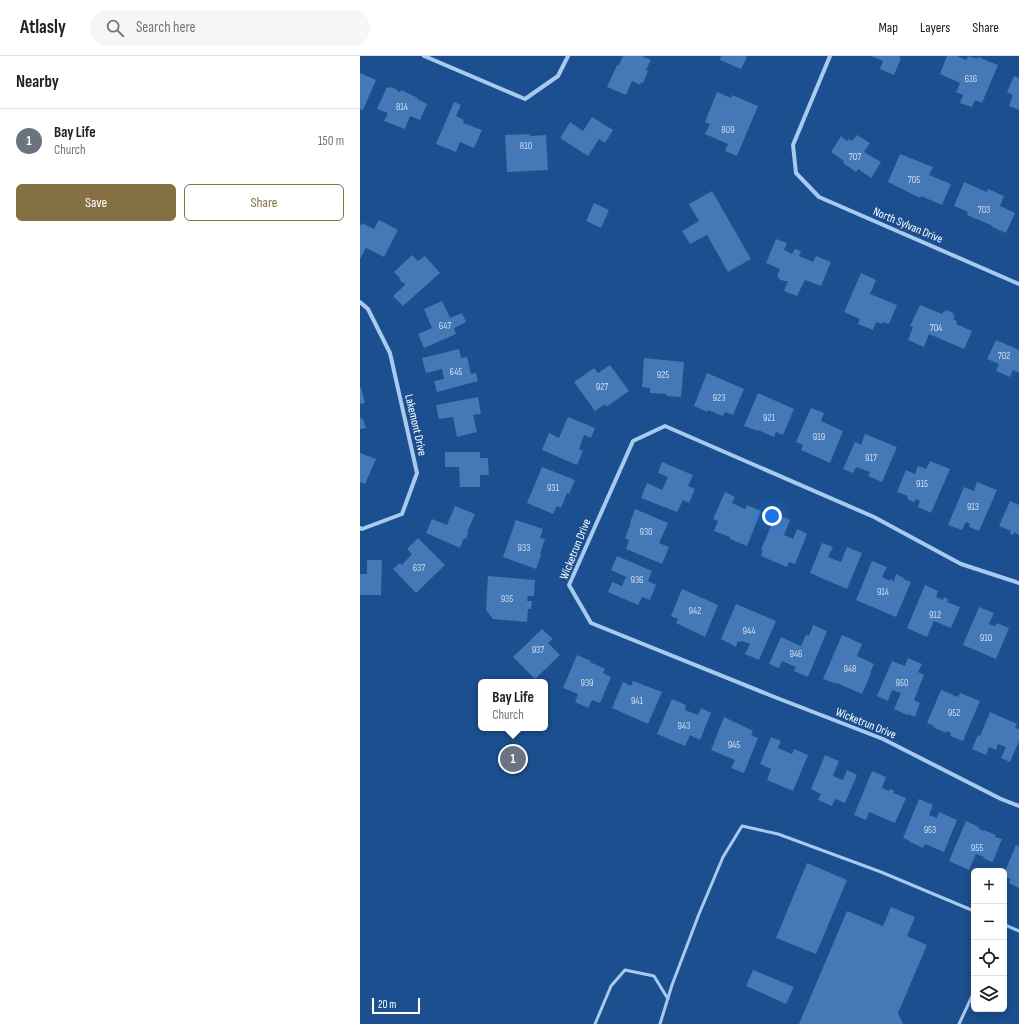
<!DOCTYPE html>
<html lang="en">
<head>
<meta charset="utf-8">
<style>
	:root { --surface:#fff; --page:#f6f6f6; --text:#202124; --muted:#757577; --line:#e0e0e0; --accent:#847042 }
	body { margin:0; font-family:"Sofia Sans Condensed",sans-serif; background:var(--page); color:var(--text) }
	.controls { position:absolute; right:12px; bottom:12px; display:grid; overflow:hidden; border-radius:6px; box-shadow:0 2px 10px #0003 }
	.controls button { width:36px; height:36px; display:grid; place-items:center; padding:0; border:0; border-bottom:1px solid var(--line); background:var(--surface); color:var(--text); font:20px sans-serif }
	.scale { position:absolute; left:12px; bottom:10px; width:48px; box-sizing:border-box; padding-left:4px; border:2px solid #fff; border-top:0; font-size:11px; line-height:14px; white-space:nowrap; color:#fff; -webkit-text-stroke:3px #1b4f8f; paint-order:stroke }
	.you { position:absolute; left:412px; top:460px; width:14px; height:14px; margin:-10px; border:3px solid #fff; border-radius:50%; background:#1a73e8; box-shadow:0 0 0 6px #1a73e833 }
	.badge { display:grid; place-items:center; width:26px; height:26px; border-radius:50%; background:var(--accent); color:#fff; font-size:13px; font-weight:700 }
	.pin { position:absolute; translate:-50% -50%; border:2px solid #fff; box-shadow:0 1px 4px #0006 }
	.popup { position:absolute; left:118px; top:623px; width:70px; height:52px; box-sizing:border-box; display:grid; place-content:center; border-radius:6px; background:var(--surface); filter:drop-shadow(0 1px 3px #0005); font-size:13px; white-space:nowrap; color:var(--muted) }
	.popup b { font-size:15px; color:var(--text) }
	.popup::after { content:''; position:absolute; left:50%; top:100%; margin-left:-8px; border:8px solid transparent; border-top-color:var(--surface) }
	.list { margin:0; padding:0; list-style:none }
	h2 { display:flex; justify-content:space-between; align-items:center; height:52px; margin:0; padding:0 16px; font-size:17px }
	h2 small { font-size:13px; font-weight:400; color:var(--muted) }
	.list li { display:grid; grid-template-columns:26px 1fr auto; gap:12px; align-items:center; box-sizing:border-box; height:64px; padding:0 16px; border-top:1px solid var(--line) }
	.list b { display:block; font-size:15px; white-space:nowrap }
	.list p { margin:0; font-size:13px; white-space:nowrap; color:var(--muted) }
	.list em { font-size:13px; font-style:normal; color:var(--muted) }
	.actions { display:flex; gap:8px; padding:12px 16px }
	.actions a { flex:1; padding:9px 0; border:1px solid var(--accent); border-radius:6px; text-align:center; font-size:14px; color:var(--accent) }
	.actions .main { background:var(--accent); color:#fff }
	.icon { flex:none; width:22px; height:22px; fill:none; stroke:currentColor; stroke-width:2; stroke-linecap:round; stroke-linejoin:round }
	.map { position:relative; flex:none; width:659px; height:968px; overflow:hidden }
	header { display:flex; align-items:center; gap:24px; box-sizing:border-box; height:56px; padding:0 20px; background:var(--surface); border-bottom:1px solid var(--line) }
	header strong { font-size:19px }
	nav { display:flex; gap:22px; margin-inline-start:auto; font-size:14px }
	.search { width:280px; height:36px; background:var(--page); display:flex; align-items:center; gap:10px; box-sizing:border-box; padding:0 14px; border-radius:22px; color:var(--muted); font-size:15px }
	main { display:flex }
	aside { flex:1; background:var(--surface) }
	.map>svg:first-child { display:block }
	.building { fill:#4478b7 }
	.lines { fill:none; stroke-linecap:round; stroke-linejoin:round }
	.service { stroke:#a9c9ee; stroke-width:3 }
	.minor { stroke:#a9c9ee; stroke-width:4 }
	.labels { text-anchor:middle; stroke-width:4; stroke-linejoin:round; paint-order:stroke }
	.number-label { font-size:10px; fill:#d0dded }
	.street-label { font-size:12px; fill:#fff; stroke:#1b4f8f }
</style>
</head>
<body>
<header>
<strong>Atlasly</strong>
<div class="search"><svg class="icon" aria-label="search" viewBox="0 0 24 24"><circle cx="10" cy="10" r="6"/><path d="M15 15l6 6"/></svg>Search here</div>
<nav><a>Map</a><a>Layers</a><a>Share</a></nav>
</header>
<main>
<aside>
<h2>Nearby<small></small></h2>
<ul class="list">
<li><span class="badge" style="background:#6b7280">1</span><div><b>Bay Life</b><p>Church</p></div><em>150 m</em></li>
</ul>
<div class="actions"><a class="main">Save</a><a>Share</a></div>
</aside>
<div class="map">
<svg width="659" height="968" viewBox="0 0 659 968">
	<rect width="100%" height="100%" fill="#1b4f8f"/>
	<path class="building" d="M263 0H282L291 4 286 14 288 15 283 27 281 26 280 29 272 25 266 39 247 31 257 9H259Z
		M361 0H385L387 1 381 13 360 4Z
		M511 0H539L541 2 534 19 520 13 523 5Z
		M587 0H597L606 4 608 0 617 3 618 1 638 9 622 47 615 44 612 51 600 47 603 39 596 36 600 27 580 18Z
		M0 17 16 24 3 54 0 53Z
		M654 20 659 22V54L649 50 653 39 647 36Z
		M27 31 30 32 31 31 38 34 37 35 40 36 41 34 58 42 57 43 67 48 60 64 50 60 45 73 24 65 28 57 17 53Z
		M357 36 371 42 372 39 398 50 377 100 365 95 368 88 345 78 350 68 345 66Z
		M94 46 101 49 96 60 104 64 103 67 122 74 114 92 100 86 96 96 76 88Z
		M232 61 253 74 245 87 239 83 228 100 200 82 210 66 223 75Z
		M170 78V80L186 79 188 114 147 116 145 79Z
		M497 79 510 87 504 96 521 106 511 122 498 113 496 116 483 107 484 105 471 96 481 80 487 85 489 83 492 85Z
		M540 98 573 111 569 119 591 128 582 149 561 140 560 142 528 126Z
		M604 126 627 136 628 133 644 140 640 150 655 157 646 177 632 171 633 170 607 159 608 156 594 150Z
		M352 135 391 203 368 216 347 179 330 188 322 175 339 165 329 148Z
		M234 147 249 154 241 172 226 165Z
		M19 164 38 174 24 201 6 192 0 203V170L2 167 14 173Z
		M416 183 427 187 424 194 432 198 435 193 441 195 439 200 453 206 456 200 471 206 461 230 445 224 437 240 424 235 428 225H424L419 223 418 220H417L420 213 406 207Z
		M52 199 58 205 65 200 80 217 43 250 33 240 45 229 44 226 42 227 39 223 40 222 34 216Z
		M501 217 516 224 510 238 537 249 529 268 523 266 522 268 516 266 513 274 498 268 500 263 484 256Z
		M82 245 90 262 102 257 106 266 94 272 96 278 64 292 58 278 72 272 64 253Z
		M560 249 582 258 584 255 586 256V254L593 257V259H595L593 263 597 265 596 268 612 275 604 293 569 278 564 291 548 284 553 271 550 270Z
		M636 284 659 294V317L653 314 650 321 636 315 639 308 627 303Z
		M99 293 101 302 107 301 111 318 116 317 118 325 77 336 74 325 84 323 82 313 66 317 62 302Z
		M284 302 324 306 321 341 306 340 307 338 290 337V332L282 331Z
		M250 309 269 335 246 351 245 348 235 355 214 326 234 312 238 317Z
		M347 317 384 333 373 359 365 356 363 360 348 354 347 356 334 350Z
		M0 332H1L5 347 0 348Z
		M398 337 434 353 423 379 416 376 414 381 398 374V375L384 370Z
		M118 341 121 358 113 359 117 376 97 381 93 361 79 363 76 349Z
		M451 352 464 357 461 365 483 375 470 407 441 394 443 389 436 386Z
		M0 360 1 363H3L6 372 0 373Z
		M208 361 235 372 231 382 224 379 219 393 223 395 217 409 182 394 189 377 199 382Z
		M505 378 537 391 522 426 508 420 510 416 496 411 493 417 483 413 495 386 501 389Z
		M85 396H120V402H128L129 419H120V431H100L99 411H85Z
		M0 397 16 403 5 428 0 426Z
		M570 405 590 413 571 457 558 451 560 445 556 443 554 446 547 443 548 440 537 436 546 414 555 418 558 410 566 413Z
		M302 406 333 419 328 430 335 433 329 447 323 444 317 456 281 442 287 427 302 434 308 421 298 417Z
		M182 411 215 424 209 438 207 437 201 452 197 450 193 458 167 447Z
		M617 426 637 434 619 475 609 471 610 468 606 466 602 474 588 469 604 431 614 435Z
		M365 436 375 441 372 447 385 453 387 449 401 455 387 490 370 483V481L354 475 358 465 353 463Z
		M650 445 659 449V479L655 477V475L653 479 650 478 651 475 639 470Z
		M95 450 115 458 107 476 108 477 106 483 104 482 100 492 66 477 72 463 87 469Z
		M275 453 308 467 299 487 309 491 302 508 266 493 269 484 265 482 271 467H270Z
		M416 458 430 464 424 479 433 483 437 473 447 478 435 508 429 506 427 511 401 500 403 494H401Z
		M156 464 183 473 180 482 185 483 180 498 181 499 176 513 143 501Z
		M58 482 85 509 56 537 33 513 40 507 42 509 52 498 47 493Z
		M462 487 473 491 468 501 481 506 487 491 502 497 487 533 450 517Z
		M257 500 292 515 288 525 296 529 290 544 282 541 278 549 248 536 252 526 262 530 266 521 251 514Z
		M7 504H22L21 539H0V518H7Z
		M512 505 527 511 522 521 530 525V523L534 525 536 518 544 522 543 523 551 526 536 561 496 544Z
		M128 520 175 524 174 540H168L167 545H172L171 553H168L167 566 133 563 126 554Z
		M565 529 578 535 576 541 583 544 584 541 588 543 587 546 600 551 591 572 574 565 567 581 547 572Z
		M322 533 358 549 345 581 316 567 318 563 311 560Z
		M376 548 416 565 399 604 385 598 390 588 382 585 381 586 378 585 376 591 361 583Z
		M619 551 634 557 629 568 635 570 637 567 649 572 636 603 603 589Z
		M453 569 467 575 448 621 434 615 436 611 422 605 419 612 409 608 421 581 441 590 446 579 449 580Z
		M182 573 193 583 188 587 200 599 175 623 153 601Z
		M482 579 502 588 497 600 514 608 510 617H511L502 638 477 627V628L463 623Z
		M217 599 231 605 230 606 245 613 243 617 251 621 240 647 232 644 228 652 215 646 218 638 203 632Z
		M548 602 562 608 558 616 564 619 554 644 560 647 555 661 548 658 547 659 534 653 541 637 532 634 528 645 517 640 532 605 545 610Z
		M273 625 302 636 288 668 252 652 263 626 271 630Z
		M581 634 598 641 600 637 620 645 603 685 590 680 591 677 586 675V677L573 671 574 670 567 667Z
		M312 643 326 649 325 654 338 659 341 652 351 657 340 684 330 679 325 690 297 678Z
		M630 656 657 668 655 672 659 673V685L650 706 641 702 646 691 638 688 636 694 629 691 626 699 612 693 618 679 620 680Z
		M364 661 393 675 391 679 398 682 384 717 371 712 375 704 351 694Z
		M411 681 421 685 418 692 432 698 434 693 448 699 433 735 407 724 411 713 400 708Z
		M465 699 479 705 473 720 483 724 487 714 497 719 485 747 475 743 472 750 458 744 461 738 451 733Z
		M512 715 526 721 522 732 529 735 530 733 534 735 533 737 546 742 535 767 509 756 506 764 494 759Z
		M559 743 573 749 569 759 577 762 579 756 597 764 584 796 565 788 563 792 550 786V785L543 782Z
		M606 765 619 771V773L623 775 624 774 636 779 635 781 642 783 633 805 632 806 623 802 624 801 616 798 609 814 589 805Z
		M656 789 659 790V832L649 827 650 823 644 820V818Z
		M447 807 487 824 456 898 416 882Z
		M531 851 555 861 547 880 567 889 538 957 543 968H439L487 855 523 870Z
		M393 914 434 931 426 948 386 930Z"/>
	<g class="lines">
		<path class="service" d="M644 870 645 869 659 875
			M235 968 251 930 265 914 294 920 308 943
			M300 968 312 929 339 858 363 801 382 770 418 778 521 816 614 855
			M599 968 614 936"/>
		<path class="minor" d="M64 0 165 43 198 20 208 0
			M470 0 433 89 436 117 459 141 659 228
			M0 246 8 253 30 297 57 417 42 458 2 473 0 472
			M659 527 601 508 514 461 305 370 273 385 209 529 231 567 412 640 523 683 641 743 659 750"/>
	</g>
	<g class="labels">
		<g class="number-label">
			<text x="611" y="26">616</text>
			<text x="42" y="54">814</text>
			<text x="368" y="77">809</text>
			<text x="166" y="93">810</text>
			<text x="495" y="104">707</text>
			<text x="554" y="127">705</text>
			<text x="624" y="157">703</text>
			<text x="85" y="273">647</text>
			<text x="576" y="275">704</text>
			<text x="644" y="303">702</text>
			<text x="96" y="319">645</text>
			<text x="303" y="322">925</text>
			<text x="242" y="334">927</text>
			<text x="359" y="345">923</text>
			<text x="409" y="365">921</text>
			<text x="459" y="384">919</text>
			<text x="511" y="405">917</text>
			<text x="562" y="431">915</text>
			<text x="193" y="435">931</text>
			<text x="613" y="454">913</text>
			<text x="286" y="479">930</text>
			<text x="164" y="495">933</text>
			<text x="59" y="515">637</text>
			<text x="277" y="527">936</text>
			<text x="523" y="539">914</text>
			<text x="147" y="546">935</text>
			<text x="335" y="558">942</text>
			<text x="575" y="562">912</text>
			<text x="389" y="578">944</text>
			<text x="626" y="585">910</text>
			<text x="178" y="597">937</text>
			<text x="436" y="601">946</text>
			<text x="490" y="616">948</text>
			<text x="227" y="630">939</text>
			<text x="542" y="630">950</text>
			<text x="277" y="648">941</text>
			<text x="594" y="660">952</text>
			<text x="324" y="673">943</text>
			<text x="374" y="692">945</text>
			<text x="570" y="777">953</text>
			<text x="617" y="795">955</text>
		</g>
		<g class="street-label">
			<text transform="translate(548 169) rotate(23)" y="4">North Sylvan Drive</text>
			<text transform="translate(56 369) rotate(77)" y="4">Lakemont Drive</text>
			<text transform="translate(215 493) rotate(-68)" y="4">Wicketrun Drive</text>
			<text transform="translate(506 667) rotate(22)" y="4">Wicketrun Drive</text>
		</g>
	</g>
</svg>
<div class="controls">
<button>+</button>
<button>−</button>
<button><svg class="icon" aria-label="locate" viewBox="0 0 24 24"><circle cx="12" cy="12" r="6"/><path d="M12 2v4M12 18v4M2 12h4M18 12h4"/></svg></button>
<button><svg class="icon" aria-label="layers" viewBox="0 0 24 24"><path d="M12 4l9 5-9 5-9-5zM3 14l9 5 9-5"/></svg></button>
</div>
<div class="scale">20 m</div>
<div class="you"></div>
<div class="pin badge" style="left:153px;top:703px;background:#6b7280">1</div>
<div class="popup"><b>Bay Life</b>Church</div>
</div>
</main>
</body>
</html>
